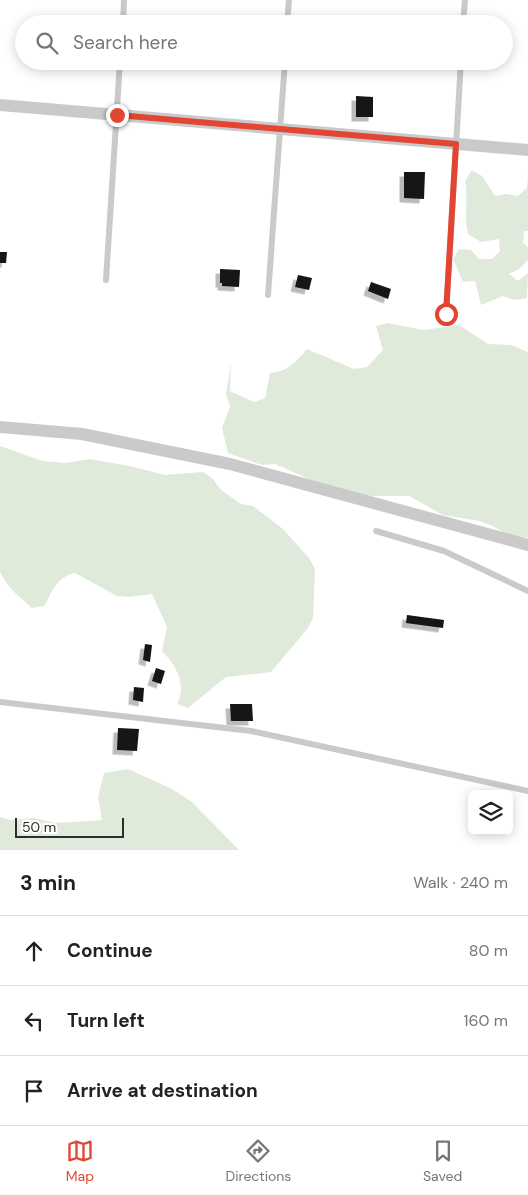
<!DOCTYPE html>
<html lang="en">
<head>
<meta charset="utf-8">
<style>
	:root { --surface:#fff; --page:#f2f2f2; --text:#222; --muted:#767676; --line:#e0e0e0; --accent:#e24531 }
	body { margin:0; font-family:"DM Sans",sans-serif; background:var(--page); color:var(--text) }
	.controls { position:absolute; right:15px; bottom:15px; display:grid; overflow:hidden; border-radius:8px; box-shadow:0 2px 12px #0003 }
	.controls button { width:45px; height:45px; display:grid; place-items:center; padding:0; border:0; border-bottom:1px solid var(--line); background:var(--surface); color:var(--text); font:25px sans-serif }
	.scale { position:absolute; left:15px; bottom:12px; width:109px; box-sizing:border-box; padding-left:5px; border:2px solid #2d2d2d; border-top:0; font-size:14px; line-height:18px; white-space:nowrap; color:#2d2d2d; -webkit-text-stroke:4px #fff; paint-order:stroke }
	.stop { position:absolute; width:15px; height:15px; margin:-11px; border:4px solid #e24531; border-radius:50%; background:#fff }
	.stop.end { background:#e24531; border-color:#fff; box-shadow:0 1px 5px #0008 }
	.list { margin:0; padding:0; list-style:none }
	h2 { display:flex; justify-content:space-between; align-items:center; height:65px; margin:0; padding:0 20px; font-size:21px }
	h2 small { font-size:16px; font-weight:400; color:var(--muted) }
	.list li { display:grid; grid-template-columns:32px 1fr auto; gap:15px; align-items:center; box-sizing:border-box; height:70px; padding:0 20px; border-top:1px solid var(--line) }
	.list b { display:block; font-size:19px; white-space:nowrap }
	.list em { font-size:16px; font-style:normal; color:var(--muted) }
	.icon { flex:none; width:28px; height:28px; fill:none; stroke:currentColor; stroke-width:2; stroke-linecap:round; stroke-linejoin:round }
	.map { position:relative; flex:none; width:528px; height:850px; overflow:hidden }
	.search { position:absolute; background:var(--surface); box-shadow:0 2px 12px #0003; left:15px; right:15px; top:15px; height:55px; display:flex; align-items:center; gap:12px; box-sizing:border-box; padding:0 18px; border-radius:28px; color:var(--muted); font-size:19px }
	.sheet { height:275px; background:var(--surface) }
	nav { display:flex; justify-content:space-around; align-items:center; box-sizing:border-box; height:70px; border-top:1px solid var(--line); background:var(--surface); font-size:14px; color:var(--muted) }
	nav a { display:grid; justify-items:center; gap:2px }
	nav .on { color:var(--accent) }
	.map>svg:first-child { display:block }
	.green { fill:#e0eada }
	.building { fill:#141414; filter:url(#shadow) }
	.lines { fill:none; stroke-linecap:round; stroke-linejoin:round }
	.service { stroke:#cacaca; stroke-width:6 }
	.minor { stroke:#cacaca; stroke-width:12 }
	.route { stroke:#e24531; stroke-width:6 }
</style>
</head>
<body>
<div class="map">
<svg width="528" height="850" viewBox="0 0 528 850">
	<defs>
		<filter id="shadow"><feDropShadow dx="-4.5" dy="4.5" stdDeviation="0" flood-color="#0004"/></filter>
	</defs>
	<rect width="100%" height="100%" fill="#fff"/>
	<path class="green" d="M472 170 482 176 495 196 506 194 518 196 527 188 528 174V231H524L523 243 528 247V260L519 269 509 274 518 281 528 273 527 298 514 300 503 296 481 305 475 281 463 282 453 259 459 249 471 250 479 259H492L500 251 499 239 481 242 468 234C463 214 469 200 465 181Z
		M388 323 423 330 459 325 488 344 511 345 528 352V538L504 533 493 526 479 521 443 515 409 496H370L311 480 275 464 262 465 228 453 222 428 230 406 226 395 231 362 230 391 254 402 265 398 270 373C287 372 296 362 307 349L354 369 367 367 383 350 376 326Z
		M0 446 43 461 66 463 90 459 130 466 165 475 203 472 213 479 221 490 241 504 253 506 283 529 309 558 315 569 313 618 308 628 271 672 226 677 188 708 177 704C187 684 176 665 162 651L167 627 152 594 129 597 117 596 75 573C55 578 54 590 44 606L32 608C16 593 11 592 0 572Z
		M128 769 172 789 192 802 239 850H0V817L10 820 34 818 56 823 102 820 98 797 104 773Z"/>
	<path class="building" d="M356 96 373 97V117H356Z
		M404 172H425L424 199 404 198Z
		M0 252H7L6 263H0Z
		M220 269 240 270 239 287 222 286V283H220Z
		M298 275 312 278 309 290 295 287Z
		M371 282 391 289 388 299 368 291Z
		M407 615 444 620 443 628 406 623Z
		M145 644 152 645 150 662 143 660Z
		M156 668 165 671 161 684 152 681Z
		M134 687 144 688 143 702 133 700Z
		M230 704H252L253 721H231Z
		M118 728 139 729 137 751 117 750Z"/>
	<g class="lines">
		<path class="service" d="M123 24 124 0
			M287 24 289 0
			M463 24 465 0
			M106 280 120 61
			M268 295 285 61
			M446 314 461 61
			M376 531 444 551 528 591
			M0 702 251 731 528 791"/>
		<path class="minor" d="M0 105 528 150
			M0 427 82 434 230 464 528 545"/>
	</g>
	<g class="lines">
		<path class="route" d="M117 115 456 144 446 314"/>
	</g>
</svg>
<div class="controls">
<button><svg class="icon" aria-label="layers" viewBox="0 0 24 24"><path d="M12 4l9 5-9 5-9-5zM3 14l9 5 9-5"/></svg></button>
</div>
<div class="scale">50 m</div>
<div class="stop" style="left:446px;top:314px"></div>
<div class="stop end" style="left:117px;top:115px"></div>
<div class="search"><svg class="icon" aria-label="search" viewBox="0 0 24 24"><circle cx="10" cy="10" r="6"/><path d="M15 15l6 6"/></svg>Search here</div>
</div>
<section class="sheet">
<h2>3 min<small>Walk · 240 m</small></h2>
<ul class="list">
<li><svg class="icon" aria-label="ahead" viewBox="0 0 24 24"><path d="M12 20V5M6 11l6-6 6 6"/></svg><div><b>Continue</b></div><em>80 m</em></li>
<li><svg class="icon" aria-label="left" viewBox="0 0 24 24"><path d="M17 20v-9H6M10 6l-5 5 5 5"/></svg><div><b>Turn left</b></div><em>160 m</em></li>
<li><svg class="icon" aria-label="arrive" viewBox="0 0 24 24"><path d="M6 21V4h12l-3 4 3 4H6"/></svg><div><b>Arrive at destination</b></div></li>
</ul>
</section>
<nav>
<a class="on"><svg class="icon" aria-label="map" viewBox="0 0 24 24"><path d="M3 6l6-2 6 2 6-2v14l-6 2-6-2-6 2zM9 4v14M15 6v14"/></svg>Map</a>
<a><svg class="icon" aria-label="directions" viewBox="0 0 24 24"><path d="M12 3l9 9-9 9-9-9zM9 14v-3h6M13 9l2 2-2 2"/></svg>Directions</a>
<a><svg class="icon" aria-label="saved" viewBox="0 0 24 24"><path d="M7 4h10v16l-5-4-5 4z"/></svg>Saved</a>
</nav>
</body>
</html>
